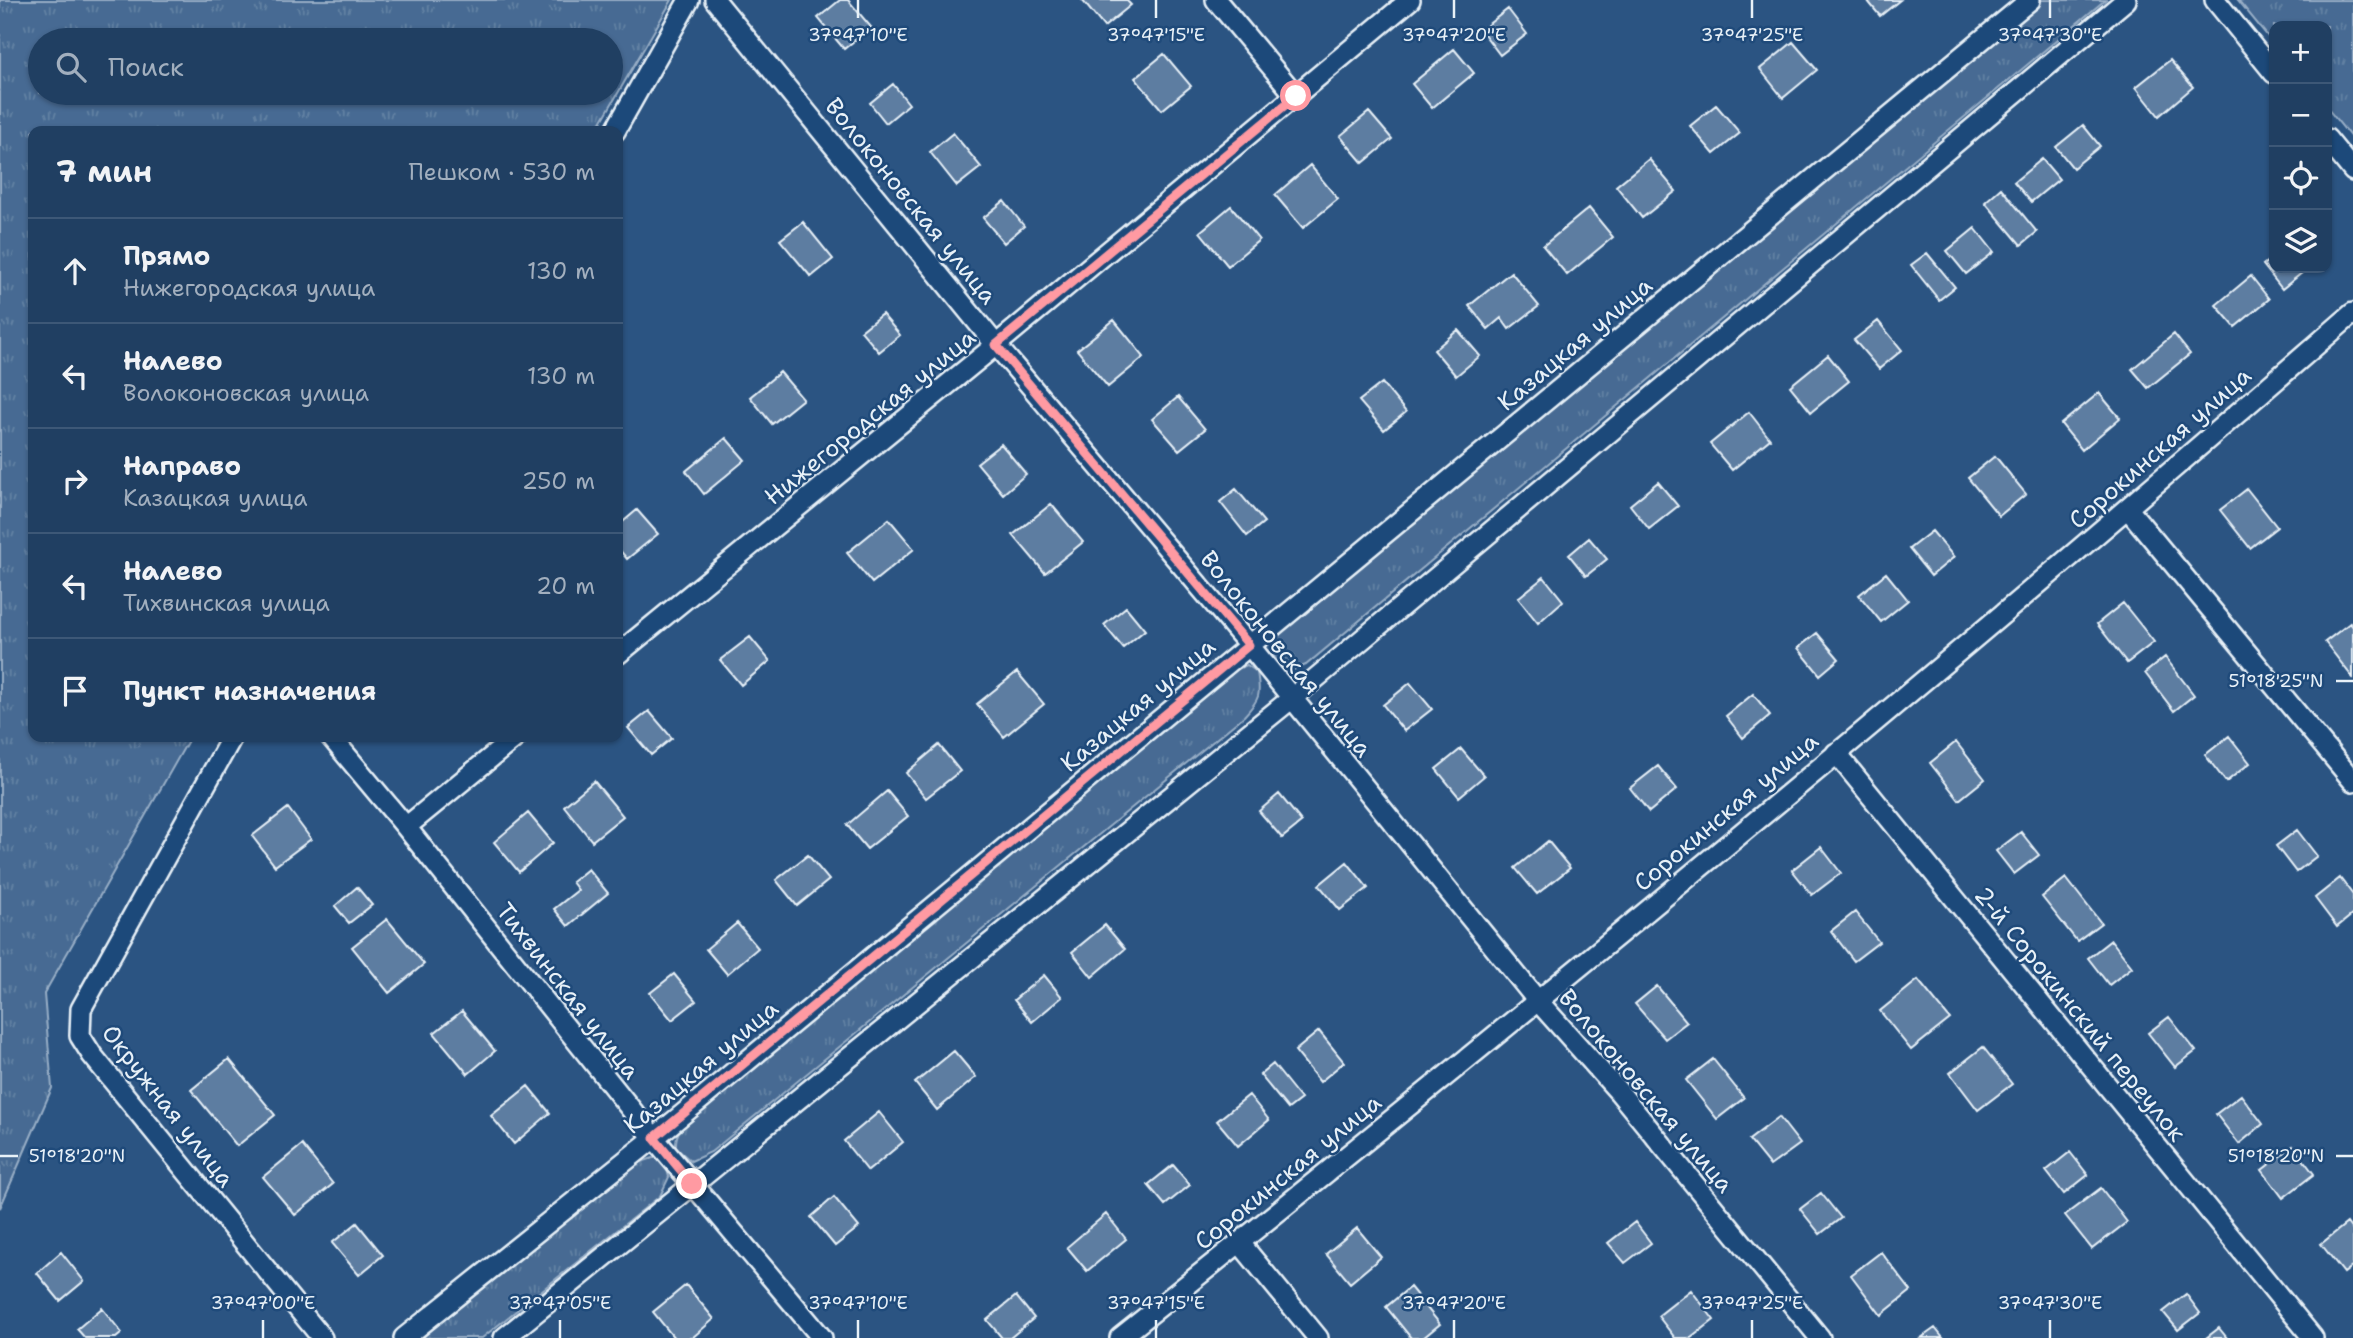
<!DOCTYPE html>
<html lang="ru">
<head>
<meta charset="utf-8">
<style>
	:root { --surface:#203f62; --page:#2d4a6b; --text:#f1f3f6; --muted:#a2afbe; --line:#3d5877 }
	body { margin:0; font-family:"Shantell Sans",sans-serif; background:var(--page); color:var(--text) }
	.controls { position:absolute; right:21px; top:21px; display:grid; overflow:hidden; border-radius:14px; box-shadow:0 2px 5px #0004 }
	.controls button { width:63px; height:63px; display:grid; place-items:center; padding:0; border:0; border-bottom:2px solid var(--line); background:var(--surface); color:var(--text); font:35px sans-serif }
	.stop { position:absolute; width:21px; height:21px; margin:-16px; border:5px solid #ff9aa2; border-radius:50%; background:#fff }
	.stop.end { background:#ff9aa2; border-color:#fff; box-shadow:0 2px 7px #0008 }
	.list { margin:0; padding:0; list-style:none }
	h2 { display:flex; justify-content:space-between; align-items:center; height:91px; margin:0; padding:0 28px; font-size:30px }
	h2 small { font-size:23px; font-weight:400; color:var(--muted) }
	.list li { display:grid; grid-template-columns:46px 1fr auto; gap:21px; align-items:center; box-sizing:border-box; height:105px; padding:0 28px; border-top:2px solid var(--line) }
	.list b { display:block; font-size:26px; white-space:nowrap }
	.list p { margin:0; font-size:23px; white-space:nowrap; color:var(--muted) }
	.list em { font-size:23px; font-style:normal; color:var(--muted) }
	.icon { flex:none; width:38px; height:38px; fill:none; stroke:currentColor; stroke-width:2; stroke-linecap:round; stroke-linejoin:round }
	.map { position:relative; flex:none; width:2353px; height:1338px; overflow:hidden }
	.search { position:absolute; background:var(--surface); box-shadow:0 2px 5px #0004; left:28px; top:28px; width:595px; height:77px; display:flex; align-items:center; gap:18px; box-sizing:border-box; padding:0 24px; border-radius:38px; color:var(--muted); font-size:26px }
	.panel { position:absolute; background:var(--surface); box-shadow:0 2px 5px #0004; left:28px; top:126px; width:595px; height:616px; border-radius:14px }
	.map>svg:first-child { display:block }
	.grass { fill:url(#grass-tufts); stroke:#98aec6; stroke-width:2; fill-rule:evenodd }
	.building { fill:#5d7da1; stroke:#e8f1f8; stroke-width:2 }
	.lines { fill:none; stroke-linecap:round; stroke-linejoin:round }
	.street-casing { stroke:#e8f1f8; stroke-width:24 }
	.street { stroke:#1f4a7a; stroke-width:19 }
	.route { stroke:#ff9aa2; stroke-width:9 }
	.ticks { fill:none; stroke:#e8f1f8; stroke-width:2.5 }
	.labels { text-anchor:middle; stroke-width:5; stroke-linejoin:round; paint-order:stroke }
	.street-label { font-size:24px; fill:#e8f1f8; stroke:#1f4a7a }
	.ticks-label { font-size:18px; text-anchor:middle; fill:#e8f1f8; stroke:#1f4a7a; stroke-width:5; stroke-linejoin:round; paint-order:stroke }
</style>
</head>
<body>
<div class="map">
<svg width="2353" height="1338" viewBox="0 0 2353 1338">
	<defs>
		<pattern id="grass-tufts" width="24" height="20" patternUnits="userSpaceOnUse" patternTransform="scale(1.75)"><rect width="24" height="20" fill="#476b93"/><path d="M3 7l-1-3M5 7V3M7 7l1-3M15 17l-1-3M17 17v-4M19 17l1-3" fill="none" stroke="#6281a3"/></pattern>
	</defs>
	<rect width="100%" height="100%" fill="#2b5482"/>
	<filter id="ink" filterUnits="userSpaceOnUse"><feTurbulence type="fractalNoise" baseFrequency=".0143" numOctaves="2"/><feDisplacementMap in="SourceGraphic" scale="14" xChannelSelector="R" yChannelSelector="G"/><feConvolveMatrix kernelMatrix="1 2 1 2 8 2 1 2 1" color-interpolation-filters="sRGB"/></filter>
	<g filter="url(#ink)">
		<path class="grass" d="M0 0H672L596 131H33V737H190L44 994 52 1088 0 1208ZM611 40V93H40V40Z
			M2039 0H2105L1306 665 1290 671 1279 665 1272 653 1279 633Z
			M2238 0H2353V140L2327 108V26H2274V44Z
			M1247 665 1257 672C1261 695 1260 699 1244 716L711 1152 691 1161 676 1148C675 1134 680 1129 690 1121L1228 673Z
			M656 1157 665 1162 669 1177 660 1196 482 1338H422L635 1164Z"/>
		<path class="building" d="M840 0H848L871 27 844 49 818 18Z
			M1082 0H1126L1131 5 1104 27Z
			M1867 0H1900L1880 16Z
			M1508 9 1527 34 1500 55 1481 30Z
			M1793 42 1817 70 1783 98 1760 69Z
			M1454 49 1474 73 1432 108 1412 84Z
			M1164 54 1191 86 1162 110 1135 78Z
			M2170 60 2193 87 2159 116 2136 87Z
			M893 84 909 104 886 123 870 103Z
			M1716 105 1740 133 1714 154 1690 126Z
			M1369 112 1392 139 1363 163 1340 136Z
			M2083 125 2100 146 2073 168 2056 147Z
			M953 133 981 167 957 186 930 152Z
			M1649 159 1676 191 1642 218 1616 186Z
			M2042 159 2059 179 2031 202 2014 182Z
			M1310 165 1338 199 1303 228 1275 195Z
			M2001 188 2037 232 2021 245 1985 202Z
			M1004 201 1024 226 1004 243 983 218Z
			M1231 206 1259 240 1228 266 1200 232Z
			M1589 208 1613 237 1567 275 1543 246Z
			M803 222 833 259 811 277 780 240Z
			M1975 228 1994 252 1966 274 1947 251Z
			M1927 253 1955 287 1939 300 1911 265Z
			M2274 256V268H2308L2282 289 2263 265Z
			M1511 272 1539 306 1509 329 1501 318 1488 329 1469 306Z
			M2251 276 2269 299 2235 327 2216 305Z
			M882 314 900 335 879 352 861 331Z
			M1114 320 1144 357 1108 387 1077 350Z
			M1878 321 1902 350 1879 369 1854 340Z
			M1458 330 1480 356 1456 376 1434 350Z
			M2174 334 2190 354 2148 388 2132 369Z
			M1828 355 1849 381 1811 412 1790 386Z
			M780 372 803 399 772 424 750 397Z
			M1382 383 1406 412 1384 430 1359 401Z
			M2099 393 2120 418 2082 450 2061 424Z
			M1178 397 1205 429 1179 450 1152 419Z
			M1749 412 1770 439 1732 470 1710 444Z
			M726 438 745 460 704 494 686 471Z
			M1001 444 1026 474 1003 494 977 463Z
			M1995 456 2026 494 1999 516 1968 478Z
			M1658 482 1678 506 1649 529 1630 505Z
			M1236 489 1264 522 1247 536 1220 502Z
			M2247 489 2277 527 2250 548 2220 510Z
			M1051 504 1083 542 1045 573 1013 535Z
			M637 510 658 534 627 559 618 548V526Z
			M889 519 914 549 872 583 847 553Z
			M1932 531 1954 557 1931 576 1909 549Z
			M1589 538 1607 559 1586 576 1569 555Z
			M1886 573 1908 600 1881 622 1859 595Z
			M1544 577 1563 601 1538 623 1518 598Z
			M2123 603 2154 642 2127 663 2097 624Z
			M1126 607 1145 630 1123 648 1104 625Z
			M2350 623 2353 627V678L2325 642Z
			M1817 633 1839 659 1820 675 1798 648Z
			M750 637 770 661 741 685 720 660Z
			M2165 657 2194 695 2174 711 2145 673Z
			M1017 672 1044 704 1004 737 977 704Z
			M1410 683 1432 709 1404 731 1383 705Z
			M1753 694 1770 715 1743 738 1726 716Z
			M649 711 672 738 651 755 628 728Z
			M2229 736 2250 763 2226 782 2205 755Z
			M1956 742 1985 779 1959 800 1930 763Z
			M939 745 960 771 926 798 906 773Z
			M1461 749 1484 776 1459 797 1436 769Z
			M1658 766 1677 789 1649 812 1630 788Z
			M594 781 623 816 592 841 564 806Z
			M887 791 908 816 867 849 847 825Z
			M1279 794 1302 822 1282 838 1259 811Z
			M288 808 311 839 275 866 252 836Z
			M528 813 553 843 519 872 494 842Z
			M2297 830 2317 856 2296 872 2276 846Z
			M2021 832 2039 855 2014 874 1996 851Z
			M1548 841 1570 868 1537 894 1515 868Z
			M1821 847 1841 873 1812 895 1792 870Z
			M808 855 829 880 797 906 776 880Z
			M1347 862 1368 888 1340 910 1319 885Z
			M588 869 608 893 568 926 554 909 578 890 572 882Z
			M2066 878 2101 923 2077 941 2042 897Z
			M2340 878 2353 895V914L2337 927 2315 898Z
			M357 887 372 905 349 923 335 906Z
			M1855 912 1879 942 1854 961 1831 931Z
			M387 919 424 964 389 993 352 947Z
			M737 923 758 948 727 974 706 949Z
			M1105 925 1125 949 1092 977 1072 952Z
			M2111 940 2132 967 2109 985 2088 958Z
			M674 974 696 1001 672 1020 650 993Z
			M1044 975 1062 997 1032 1022 1014 1000Z
			M1918 980 1950 1019 1911 1050 1880 1011Z
			M1657 986 1687 1022 1665 1039 1635 1004Z
			M462 1011 495 1051 468 1074 434 1033Z
			M2169 1017 2196 1051 2175 1067 2148 1033Z
			M1319 1031 1344 1062 1320 1082 1295 1051Z
			M1983 1047 2012 1084 1978 1110 1950 1073Z
			M954 1051 976 1077 937 1110 915 1083Z
			M229 1059 275 1115 237 1146 191 1090Z
			M1713 1059 1744 1098 1717 1119 1686 1080Z
			M1273 1064 1301 1099 1288 1109 1260 1075Z
			M528 1086 550 1113 514 1144 491 1116Z
			M1249 1095 1269 1120 1238 1146 1217 1121Z
			M2241 1095 2263 1124 2239 1144 2216 1114Z
			M879 1112 903 1142 868 1171 844 1141Z
			M1779 1117 1800 1144 1770 1166 1749 1140Z
			M302 1145 333 1184 295 1215 263 1177Z
			M2293 1146 2314 1174 2283 1198 2262 1170Z
			M2070 1152 2088 1175 2064 1194 2046 1171Z
			M1173 1165 1190 1185 1165 1205 1148 1185Z
			M2101 1188 2127 1222 2092 1249 2065 1215Z
			M1821 1193 1841 1218 1820 1234 1800 1209Z
			M834 1197 859 1227 835 1246 811 1217Z
			M1106 1214 1126 1239 1087 1271 1067 1247Z
			M1635 1222 1651 1243 1625 1263 1608 1243Z
			M357 1223 383 1255 359 1275 332 1243Z
			M2347 1223 2353 1231V1266L2344 1273 2321 1244Z
			M1357 1228 1381 1257 1350 1283 1326 1254Z
			M61 1252 84 1281 60 1301 37 1273Z
			M1881 1252 1911 1291 1881 1315 1851 1275Z
			M686 1285 714 1319 692 1338H674L653 1312Z
			M1410 1287 1440 1324 1423 1338H1411L1386 1307Z
			M1691 1290 1714 1320 1691 1338H1675L1658 1316Z
			M2186 1294 2200 1313 2178 1330 2163 1312Z
			M1016 1296 1034 1318 1010 1338H1002L987 1320Z
			M102 1308 122 1333 116 1338H85L77 1329Z
			M1935 1328 1943 1338H1921Z
			M2219 1328 2227 1338H2206Z"/>
		<g class="lines">
			<defs>
				<path id="street" d="M715 0 996 345 1249 645 1537 1000 1619 1092 1820 1338
					M1216 0 1296 96
					M2215 0 2274 73
					M615 131 689 0
					M2327 139 2353 171
					M2128 509 2353 781
					M618 654 996 345 1410 0
					M232 737 81 1009 80 1036 92 1055 322 1338
					M331 737 406 827 654 1138 822 1338
					M1836 753 2313 1338
					M406 827 516 737
					M1240 1243 1318 1338
					M404 1338 654 1138 2030 0
					M504 1338 1291 699 2126 0
					M1120 1338C1538 1005 1951 664 2353 313"/>
			</defs>
			<use href="#street" class="street-casing"/>
			<use href="#street" class="street"/>
		</g>
	</g>
	<g class="lines" filter="url(#ink)">
		<path class="route" d="M692 1184 654 1138 1249 645 996 345 1296 96"/>
	</g>
	<path class="ticks" d="M858 0V18M1156 0V18M1454 0V18M1752 0V18M2050 0V18M2336 681H2353M0 1156H18M2336 1156H2353M263 1320V1338M560 1320V1338M858 1320V1338M1156 1320V1338M1454 1320V1338M1752 1320V1338M2050 1320V1338"/>
	<g class="labels">
		<g class="street-label">
			<text transform="translate(911 201) rotate(51)" y="8">Волоконовская улица</text>
			<text transform="translate(1575 344) rotate(-40)" y="8">Казацкая улица</text>
			<text transform="translate(870 417) rotate(-39)" y="8">Нижегородская улица</text>
			<text transform="translate(2160 448) rotate(-41)" y="8">Сорокинская улица</text>
			<text transform="translate(1286 654) rotate(51)" y="8">Волоконовская улица</text>
			<text transform="translate(1138 705) rotate(-40)" y="8">Казацкая улица</text>
			<text transform="translate(1726 812) rotate(-40)" y="8">Сорокинская улица</text>
			<text transform="translate(568 991) rotate(52)" y="8">Тихвинская улица</text>
			<text transform="translate(2080 1014) rotate(51)" y="8">2-й Сорокинский переулок</text>
			<text transform="translate(701 1067) rotate(-40)" y="8">Казацкая улица</text>
			<text transform="translate(1646 1091) rotate(50)" y="8">Волоконовская улица</text>
			<text transform="translate(168 1106) rotate(52)" y="8">Окружная улица</text>
			<text transform="translate(1288 1172) rotate(-39)" y="8">Сорокинская улица</text>
		</g>
	</g>
	<g class="ticks-label">
		<text x="858" y="41">37°47'10"E</text>
		<text x="1156" y="41">37°47'15"E</text>
		<text x="1454" y="41">37°47'20"E</text>
		<text x="1752" y="41">37°47'25"E</text>
		<text x="2050" y="41">37°47'30"E</text>
		<text x="2276" y="687">51°18'25"N</text>
		<text x="77" y="1162">51°18'20"N</text>
		<text x="2276" y="1162">51°18'20"N</text>
		<text x="263" y="1309">37°47'00"E</text>
		<text x="560" y="1309">37°47'05"E</text>
		<text x="858" y="1309">37°47'10"E</text>
		<text x="1156" y="1309">37°47'15"E</text>
		<text x="1454" y="1309">37°47'20"E</text>
		<text x="1752" y="1309">37°47'25"E</text>
		<text x="2050" y="1309">37°47'30"E</text>
	</g>
</svg>
<div class="controls">
<button>+</button>
<button>−</button>
<button><svg class="icon" aria-label="locate" viewBox="0 0 24 24"><circle cx="12" cy="12" r="6"/><path d="M12 2v4M12 18v4M2 12h4M18 12h4"/></svg></button>
<button><svg class="icon" aria-label="layers" viewBox="0 0 24 24"><path d="M12 4l9 5-9 5-9-5zM3 14l9 5 9-5"/></svg></button>
</div>
<div class="stop" style="left:1296px;top:96px"></div>
<div class="stop end" style="left:692px;top:1184px"></div>
<div class="search"><svg class="icon" aria-label="search" viewBox="0 0 24 24"><circle cx="10" cy="10" r="6"/><path d="M15 15l6 6"/></svg>Поиск</div>
<section class="panel">
<h2>7 мин<small>Пешком · 530 m</small></h2>
<ul class="list">
<li><svg class="icon" aria-label="ahead" viewBox="0 0 24 24"><path d="M12 20V5M6 11l6-6 6 6"/></svg><div><b>Прямо</b><p>Нижегородская улица</p></div><em>130 m</em></li>
<li><svg class="icon" aria-label="left" viewBox="0 0 24 24"><path d="M17 20v-9H6M10 6l-5 5 5 5"/></svg><div><b>Налево</b><p>Волоконовская улица</p></div><em>130 m</em></li>
<li><svg class="icon" aria-label="right" viewBox="0 0 24 24"><path d="M7 20v-9h11M14 6l5 5-5 5"/></svg><div><b>Направо</b><p>Казацкая улица</p></div><em>250 m</em></li>
<li><svg class="icon" aria-label="left" viewBox="0 0 24 24"><path d="M17 20v-9H6M10 6l-5 5 5 5"/></svg><div><b>Налево</b><p>Тихвинская улица</p></div><em>20 m</em></li>
<li><svg class="icon" aria-label="arrive" viewBox="0 0 24 24"><path d="M6 21V4h12l-3 4 3 4H6"/></svg><div><b>Пункт назначения</b></div></li>
</ul>
</section>
</div>
</body>
</html>
